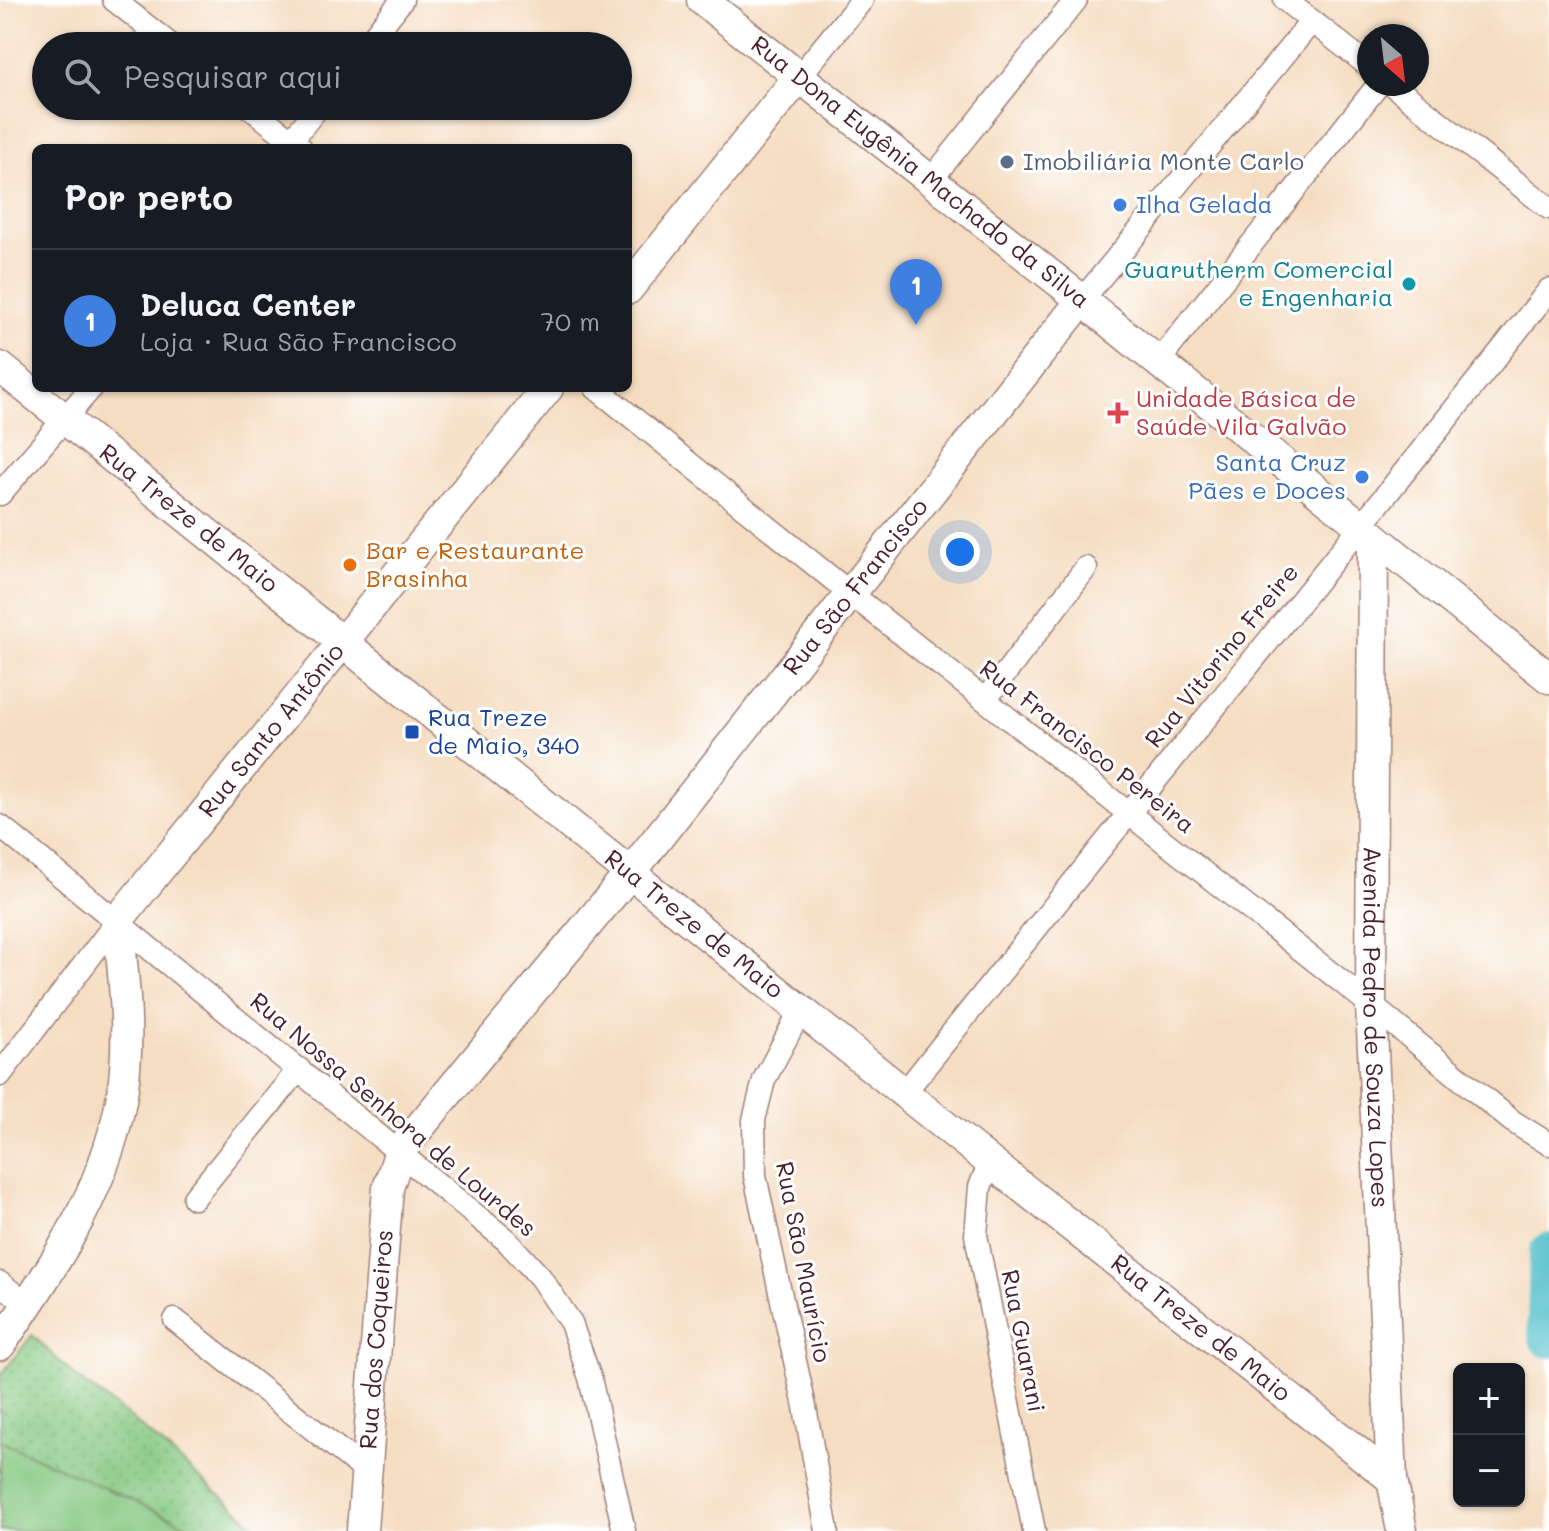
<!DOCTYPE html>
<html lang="pt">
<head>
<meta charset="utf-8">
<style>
	:root { --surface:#171b24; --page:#242831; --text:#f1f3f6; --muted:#9ea1a6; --line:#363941; --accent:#0b8043 }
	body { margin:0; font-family:Mali,sans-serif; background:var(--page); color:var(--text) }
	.controls { position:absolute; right:24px; bottom:24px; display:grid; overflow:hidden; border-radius:12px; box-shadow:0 2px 6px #0004 }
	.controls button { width:72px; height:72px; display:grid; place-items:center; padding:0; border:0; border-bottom:2px solid var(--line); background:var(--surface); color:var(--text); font:40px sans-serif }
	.compass { position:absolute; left:1357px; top:24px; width:72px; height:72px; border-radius:50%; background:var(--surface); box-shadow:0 2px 6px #0004; rotate:152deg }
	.you { position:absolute; left:960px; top:552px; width:28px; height:28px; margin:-20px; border:6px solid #fff; border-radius:50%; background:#1a73e8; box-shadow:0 0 0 12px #1a73e833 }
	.badge { display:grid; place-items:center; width:52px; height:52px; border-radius:50%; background:var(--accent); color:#fff; font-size:26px; font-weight:700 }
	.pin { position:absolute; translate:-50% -66px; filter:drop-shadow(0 2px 4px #0008) }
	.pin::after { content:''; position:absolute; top:42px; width:28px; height:24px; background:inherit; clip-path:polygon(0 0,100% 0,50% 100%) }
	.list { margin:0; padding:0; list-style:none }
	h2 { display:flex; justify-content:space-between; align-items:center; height:104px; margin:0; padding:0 32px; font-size:34px }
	h2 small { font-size:26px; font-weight:400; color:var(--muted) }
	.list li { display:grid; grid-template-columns:52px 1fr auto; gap:24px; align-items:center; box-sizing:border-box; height:144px; padding:0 32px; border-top:2px solid var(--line) }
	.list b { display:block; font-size:30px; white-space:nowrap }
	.list p { margin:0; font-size:26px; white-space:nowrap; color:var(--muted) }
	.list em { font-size:26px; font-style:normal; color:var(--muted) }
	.icon { flex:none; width:44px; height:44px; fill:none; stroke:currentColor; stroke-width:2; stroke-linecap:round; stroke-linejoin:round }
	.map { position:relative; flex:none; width:1549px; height:1531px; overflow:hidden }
	.search { position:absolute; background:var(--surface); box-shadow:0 2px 6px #0004; left:32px; top:32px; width:600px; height:88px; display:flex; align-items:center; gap:20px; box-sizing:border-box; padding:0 28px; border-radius:44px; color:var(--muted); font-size:30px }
	.panel { position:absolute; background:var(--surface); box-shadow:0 2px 6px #0004; left:32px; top:144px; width:600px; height:248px; border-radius:12px }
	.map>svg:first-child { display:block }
	.grass { fill:url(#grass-dots); stroke:#677355; stroke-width:2 }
	.garden { fill:#84c77f; stroke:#677355; stroke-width:2 }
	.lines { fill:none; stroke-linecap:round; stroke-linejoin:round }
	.river { stroke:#52bfcb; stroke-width:40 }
	.street-casing { stroke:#a07e76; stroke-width:25 }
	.secondary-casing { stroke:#a07e76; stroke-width:33 }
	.street { stroke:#fff; stroke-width:22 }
	.secondary { stroke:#fff; stroke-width:30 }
	.service-dot { fill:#5c6f8a; stroke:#fff; stroke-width:3 }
	.shop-dot { fill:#3f7fe0; stroke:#fff; stroke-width:3 }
	.culture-dot { fill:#0f9aa8; stroke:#fff; stroke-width:3 }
	.health-dot { fill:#e0444e; stroke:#fff; stroke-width:3 }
	.food-dot { fill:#e8710a; stroke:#fff; stroke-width:3 }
	.transit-dot { fill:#1a4fb4; stroke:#fff; stroke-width:3 }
	.labels { text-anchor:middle; stroke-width:6; stroke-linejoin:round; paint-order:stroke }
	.service-label { font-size:24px; fill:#4e5e75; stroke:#fff; text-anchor:start }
	.street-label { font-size:24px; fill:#4a1f2b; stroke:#fff }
	.shop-label { font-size:24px; fill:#366cbe; stroke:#fff; text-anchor:start }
	.culture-label { font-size:24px; fill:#0d838f; stroke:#fff; text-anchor:end }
	.health-label { font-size:24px; fill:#be3a42; stroke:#fff; text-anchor:start }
	.food-label { font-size:24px; fill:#c56008; stroke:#fff; text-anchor:start }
	.transit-label { font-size:24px; fill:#164399; stroke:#fff; text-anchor:start }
</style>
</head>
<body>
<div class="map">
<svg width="1549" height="1531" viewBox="0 0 1549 1531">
	<defs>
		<pattern id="grass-dots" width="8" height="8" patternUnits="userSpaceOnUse" patternTransform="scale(2)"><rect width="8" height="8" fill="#84c77f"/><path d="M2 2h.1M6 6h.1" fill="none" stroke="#74aa6e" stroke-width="1.8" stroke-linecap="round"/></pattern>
	</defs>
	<rect width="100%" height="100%" fill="#fff"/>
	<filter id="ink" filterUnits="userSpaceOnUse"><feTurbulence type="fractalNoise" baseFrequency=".0125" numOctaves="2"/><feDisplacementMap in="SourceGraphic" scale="16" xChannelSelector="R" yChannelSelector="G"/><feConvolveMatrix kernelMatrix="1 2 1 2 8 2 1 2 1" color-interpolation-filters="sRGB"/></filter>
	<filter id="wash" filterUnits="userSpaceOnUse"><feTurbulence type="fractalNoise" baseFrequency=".006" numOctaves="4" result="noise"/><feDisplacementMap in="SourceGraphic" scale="32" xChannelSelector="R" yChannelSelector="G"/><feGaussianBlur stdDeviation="1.8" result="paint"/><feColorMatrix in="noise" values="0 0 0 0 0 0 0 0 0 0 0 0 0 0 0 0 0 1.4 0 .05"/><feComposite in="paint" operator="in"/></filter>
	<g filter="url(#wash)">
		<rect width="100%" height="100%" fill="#f5ddc1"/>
		<path class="grass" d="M32 1335 75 1376 127 1415 262 1531H0V1376Z"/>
		<path class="garden" d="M0 1441 200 1531H0Z"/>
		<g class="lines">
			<path class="river" d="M1549 1253 1547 1323 1549 1338"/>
		</g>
	</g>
	<g filter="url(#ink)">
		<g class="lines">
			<defs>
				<path id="street" d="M114 0 172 46
					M1285 0 1369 66
					M366 46 402 0
					M798 78 862 0
					M1391 84 1549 208
					M248 106 301 148
					M285 148 319 106
					M930 181 1076 0
					M1082 300 1312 21
					M1158 362 1379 84
					M596 388 851 594 1371 1005 1512 1121 1549 1144
					M0 494 91 388
					M985 700 1086 568
					M0 826 506 1240 540 1277 571 1323 590 1378 624 1531
					M801 1010 764 1080 754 1120 755 1176 805 1407 827 1531
					M0 1075 118 920
					M905 1092C1118 824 1337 560 1549 290
					M990 1162 980 1187 976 1235 1034 1531
					M194 1198 299 1069
					M0 1283 27 1304
					M175 1320 367 1472"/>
				<g id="secondary">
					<path id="s1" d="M702 0 1082 300 1373 536 1371 1005 1392 1479 1402 1531"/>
					<path d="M628 289 798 78"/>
					<path id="s2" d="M0 367 990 1162 1392 1479"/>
					<path d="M1373 536 1549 678"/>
					<path id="s3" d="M0 1345C55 1265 113 1179 124 1080 130 1026 123 974 118 920L548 388"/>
					<path id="s4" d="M362 1531 388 1188 400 1151 631 872 1082 300"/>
				</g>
			</defs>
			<use href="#street" class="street-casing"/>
			<use href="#secondary" class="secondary-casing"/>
			<use href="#street" class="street"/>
			<use href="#secondary" class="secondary"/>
		</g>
	</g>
	<circle class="service-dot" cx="1007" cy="162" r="8"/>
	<g class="shop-dot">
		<circle cx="1120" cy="205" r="8"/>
		<circle cx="1362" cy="477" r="8"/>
	</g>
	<circle class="culture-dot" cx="1409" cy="284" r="8"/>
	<path class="health-dot" d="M1114 401h8v8h8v8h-8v8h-8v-8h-8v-8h8z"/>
	<circle class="food-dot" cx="350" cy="565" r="8"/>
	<rect class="transit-dot" x="404" y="724" width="16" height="16" rx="4"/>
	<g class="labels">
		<g class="service-label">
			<text x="1023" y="170">Imobiliária Monte Carlo</text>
		</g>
		<g class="street-label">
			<text dy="8" stroke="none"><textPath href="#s1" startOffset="278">Rua Dona Eugênia Machado da Silva</textPath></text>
			<text dy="8" stroke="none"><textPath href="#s2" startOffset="242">Rua Treze de Maio</textPath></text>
			<text dy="8" stroke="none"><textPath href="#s4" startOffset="1108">Rua São Francisco</textPath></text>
			<text transform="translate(1222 656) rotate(-51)" y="8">Rua Vitorino Freire</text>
			<text dy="8" stroke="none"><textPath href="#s3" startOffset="700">Rua Santo Antônio</textPath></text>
			<text transform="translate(1087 747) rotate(38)" y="8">Rua Francisco Pereira</text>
			<text dy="8" stroke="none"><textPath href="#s2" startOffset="890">Rua Treze de Maio</textPath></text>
			<text dy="8" stroke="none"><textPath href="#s1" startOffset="1350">Avenida Pedro de Souza Lopes</textPath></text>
			<text transform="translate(393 1115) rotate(40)" y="8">Rua Nossa Senhora de Lourdes</text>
			<text transform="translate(803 1262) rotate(79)" y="8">Rua São Maurício</text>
			<text dy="8" stroke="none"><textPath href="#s2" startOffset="1538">Rua Treze de Maio</textPath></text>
			<text dy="8" stroke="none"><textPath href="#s4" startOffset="192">Rua dos Coqueiros</textPath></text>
			<text transform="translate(1023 1341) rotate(79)" y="8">Rua Guarani</text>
		</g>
		<g class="shop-label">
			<text x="1136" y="213">Ilha Gelada</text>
			<text x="1346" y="471" text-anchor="end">Santa Cruz<tspan x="1346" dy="28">Pães e Doces</tspan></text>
		</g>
		<g class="culture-label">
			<text x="1393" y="278">Guarutherm Comercial<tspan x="1393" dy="28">e Engenharia</tspan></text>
		</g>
		<g class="health-label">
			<text x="1136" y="407">Unidade Básica de<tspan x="1136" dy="28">Saúde Vila Galvão</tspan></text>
		</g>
		<g class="food-label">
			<text x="366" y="559">Bar e Restaurante<tspan x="366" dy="28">Brasinha</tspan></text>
		</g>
		<g class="transit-label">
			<text x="428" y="726">Rua Treze<tspan x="428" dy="28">de Maio, 340</tspan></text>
		</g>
	</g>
</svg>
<div class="controls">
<button>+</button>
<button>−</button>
</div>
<svg class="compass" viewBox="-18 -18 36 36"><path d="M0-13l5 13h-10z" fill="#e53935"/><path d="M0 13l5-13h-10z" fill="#9ea1a6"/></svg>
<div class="you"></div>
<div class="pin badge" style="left:916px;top:325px;background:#3f7fe0">1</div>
<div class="search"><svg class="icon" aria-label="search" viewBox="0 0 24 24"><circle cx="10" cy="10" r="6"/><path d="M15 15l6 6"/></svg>Pesquisar aqui</div>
<section class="panel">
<h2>Por perto<small></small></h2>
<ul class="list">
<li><span class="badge" style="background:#3f7fe0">1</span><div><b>Deluca Center</b><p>Loja · Rua São Francisco</p></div><em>70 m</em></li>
</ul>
</section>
</div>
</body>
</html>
